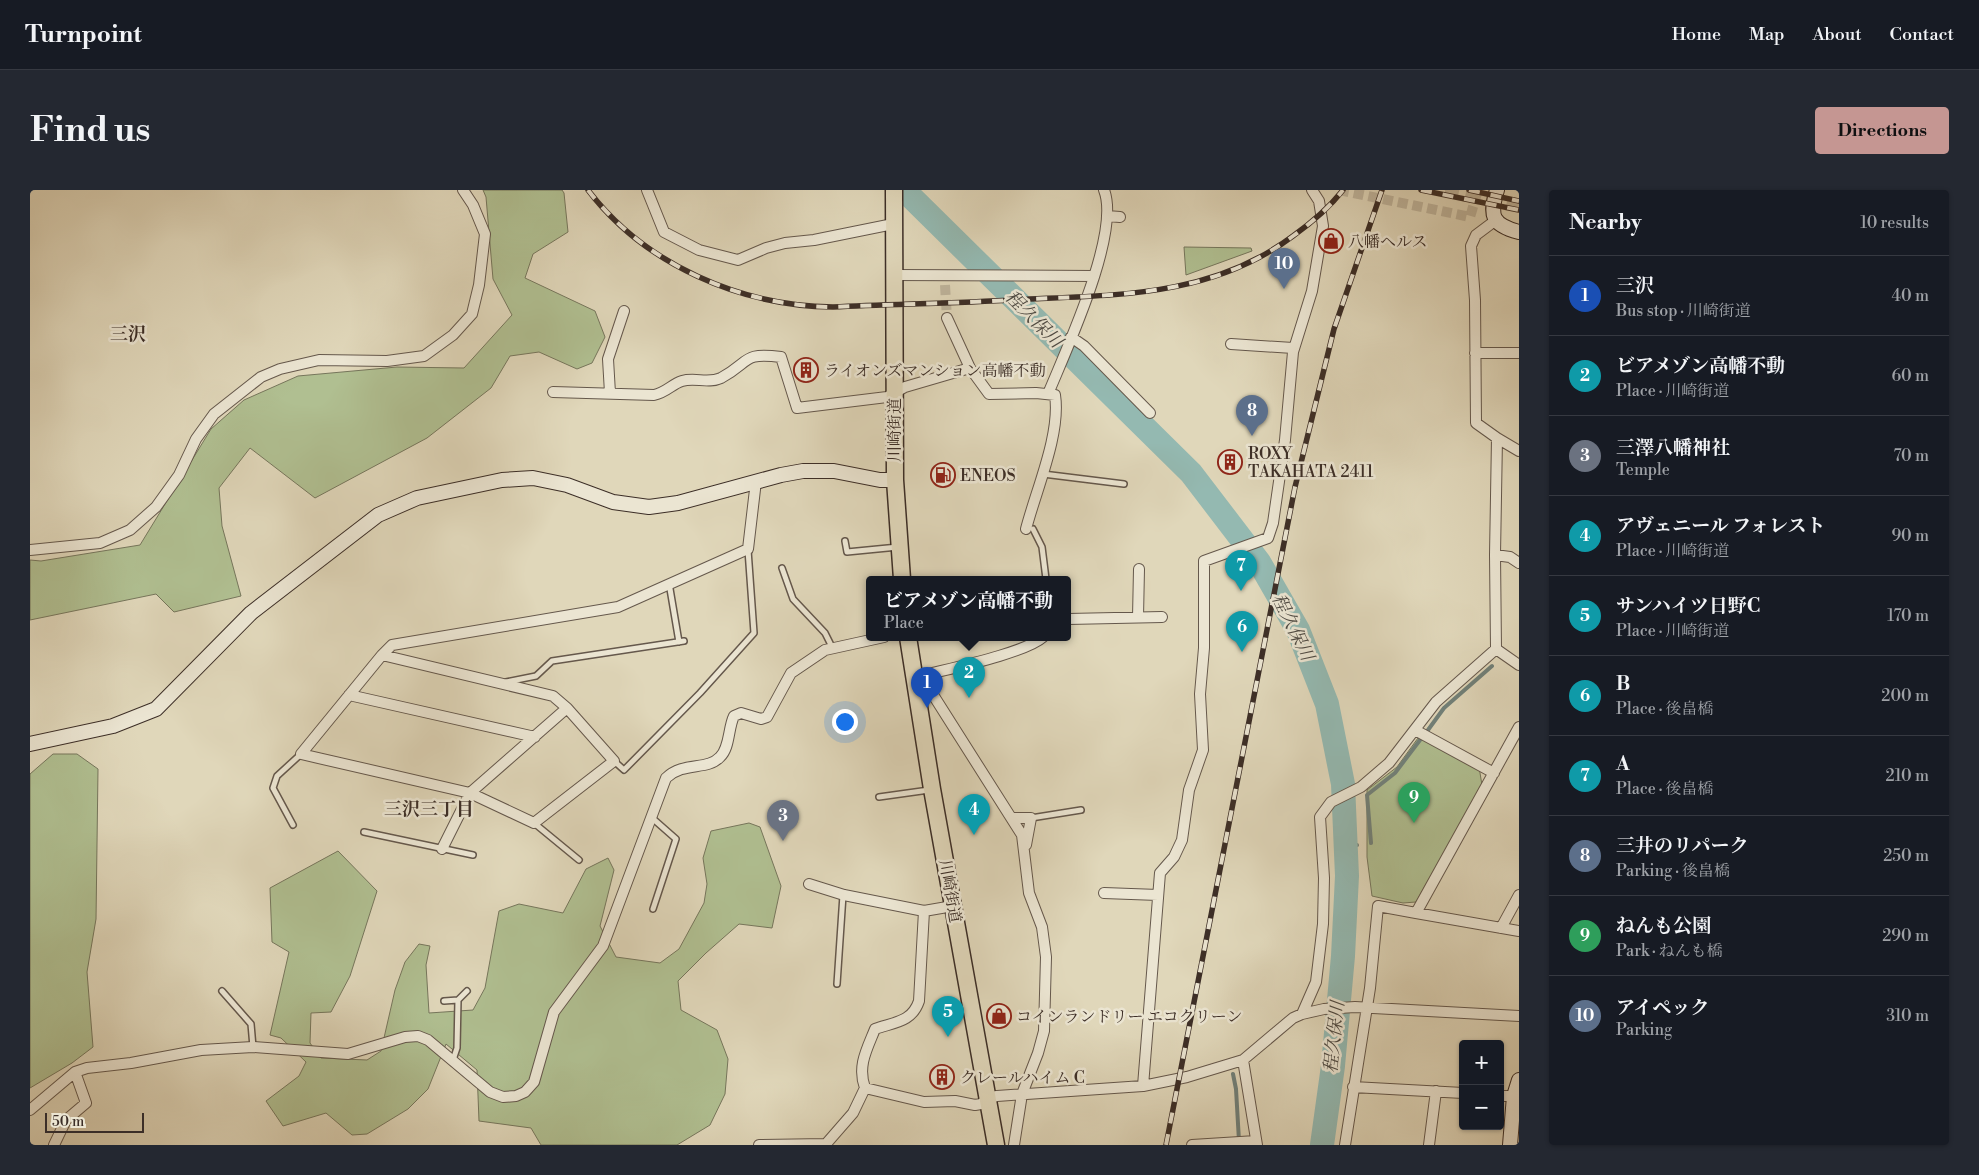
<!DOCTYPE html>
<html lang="en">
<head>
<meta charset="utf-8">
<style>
	:root { --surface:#171b24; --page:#242831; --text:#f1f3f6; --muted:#9ea1a6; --line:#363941; --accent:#c59692 }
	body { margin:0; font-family:"Libre Bodoni","Noto Serif JP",serif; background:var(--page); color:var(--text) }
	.controls { position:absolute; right:15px; bottom:15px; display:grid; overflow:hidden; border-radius:5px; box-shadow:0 1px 4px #0004 }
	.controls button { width:45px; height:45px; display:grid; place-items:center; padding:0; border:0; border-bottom:1px solid var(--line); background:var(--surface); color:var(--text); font:25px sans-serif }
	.scale { position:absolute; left:15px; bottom:12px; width:99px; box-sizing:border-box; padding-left:5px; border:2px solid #3c2e27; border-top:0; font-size:14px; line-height:18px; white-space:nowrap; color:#3c2e27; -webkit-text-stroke:4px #ebe5d2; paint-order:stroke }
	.you { position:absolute; left:814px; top:531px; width:18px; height:18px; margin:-12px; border:4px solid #fff; border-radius:50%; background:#1a73e8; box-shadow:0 0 0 8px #1a73e833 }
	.badge { display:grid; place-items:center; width:32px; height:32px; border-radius:50%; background:var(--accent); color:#fff; font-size:16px; font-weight:700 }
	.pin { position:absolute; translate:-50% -41px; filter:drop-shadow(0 1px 2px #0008) }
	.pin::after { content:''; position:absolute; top:26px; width:18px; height:15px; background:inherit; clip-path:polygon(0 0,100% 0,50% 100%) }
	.popup { position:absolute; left:836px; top:386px; width:205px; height:65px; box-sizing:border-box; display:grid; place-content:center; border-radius:5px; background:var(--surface); filter:drop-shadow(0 1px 4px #0005); font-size:16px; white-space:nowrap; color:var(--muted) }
	.popup b { font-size:19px; color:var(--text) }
	.popup::after { content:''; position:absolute; left:50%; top:100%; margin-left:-10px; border:10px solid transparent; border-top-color:var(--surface) }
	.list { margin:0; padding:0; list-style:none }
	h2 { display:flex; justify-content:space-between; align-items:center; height:65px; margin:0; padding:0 20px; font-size:21px }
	h2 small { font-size:16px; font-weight:400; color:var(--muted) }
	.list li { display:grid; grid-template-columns:32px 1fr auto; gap:15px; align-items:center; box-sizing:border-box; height:80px; padding:0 20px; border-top:1px solid var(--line) }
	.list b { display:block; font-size:19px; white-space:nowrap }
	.list p { margin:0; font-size:16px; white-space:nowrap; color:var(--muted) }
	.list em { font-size:16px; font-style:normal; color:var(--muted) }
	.map { position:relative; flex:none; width:1489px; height:955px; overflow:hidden; border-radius:5px }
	header { display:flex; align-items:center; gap:30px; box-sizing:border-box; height:70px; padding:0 25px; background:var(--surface); border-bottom:1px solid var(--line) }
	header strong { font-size:24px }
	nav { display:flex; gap:28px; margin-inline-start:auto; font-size:18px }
	.intro { display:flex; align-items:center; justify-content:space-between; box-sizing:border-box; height:120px; padding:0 30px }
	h1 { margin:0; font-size:35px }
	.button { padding:12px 22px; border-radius:5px; background:var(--accent); color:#111; font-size:18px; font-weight:700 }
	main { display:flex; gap:30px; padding:0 30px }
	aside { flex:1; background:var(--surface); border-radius:5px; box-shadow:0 1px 4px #0004 }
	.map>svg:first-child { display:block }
	.green { fill:#b0bf91; stroke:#76765c }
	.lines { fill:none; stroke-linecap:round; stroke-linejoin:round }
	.stream { stroke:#71817a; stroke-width:4 }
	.river { stroke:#94b9b1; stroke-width:24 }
	.street-tunnel { stroke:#bfb59d; stroke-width:10; stroke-dasharray:10 5; stroke-linecap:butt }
	.secondary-tunnel { stroke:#bfb59d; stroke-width:14; stroke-dasharray:14 7; stroke-linecap:butt }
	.lane-casing { stroke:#65584c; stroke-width:8 }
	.street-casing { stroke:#65584c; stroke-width:12 }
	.secondary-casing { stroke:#3c2e27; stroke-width:16 }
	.primary-casing { stroke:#3c2e27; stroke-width:19 }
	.lane { stroke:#ebe5d2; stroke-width:5 }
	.street { stroke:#ebe5d2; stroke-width:10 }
	.secondary { stroke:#ebe5d2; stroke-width:14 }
	.primary { stroke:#e0d7ba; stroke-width:16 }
	.rail-casing { stroke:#3c2e27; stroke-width:5.5 }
	.rail { stroke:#ebe5d2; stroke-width:4; stroke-dasharray:11; stroke-linecap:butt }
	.labels { text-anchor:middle; stroke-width:5; stroke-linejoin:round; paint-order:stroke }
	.poi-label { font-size:16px; fill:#3c2e27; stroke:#ebe5d2; text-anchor:start }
	.street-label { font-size:16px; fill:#3c2e27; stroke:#ebe5d2 }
	.water-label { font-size:18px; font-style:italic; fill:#4e4a43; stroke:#ebe5d2 }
	.neighbourhood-label { font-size:18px; font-weight:bold; fill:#3c2e27; stroke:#ebe5d2 }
</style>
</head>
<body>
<header>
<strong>Turnpoint</strong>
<nav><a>Home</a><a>Map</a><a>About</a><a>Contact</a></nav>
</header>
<div class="intro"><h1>Find us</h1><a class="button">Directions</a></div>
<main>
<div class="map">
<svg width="1489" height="955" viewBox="0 0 1489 955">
	<rect width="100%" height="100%" fill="#e0d7ba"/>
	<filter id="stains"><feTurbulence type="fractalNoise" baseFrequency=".004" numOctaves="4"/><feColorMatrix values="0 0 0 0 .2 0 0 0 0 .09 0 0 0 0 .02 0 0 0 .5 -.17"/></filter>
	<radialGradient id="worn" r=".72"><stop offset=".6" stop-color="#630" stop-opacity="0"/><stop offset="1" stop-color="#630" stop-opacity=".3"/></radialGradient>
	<path class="green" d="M453 0H532L534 3 538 42 503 64 495 88 565 121 575 147 562 173 547 179 509 162 480 166 461 198 397 248 285 308 220 258 189 298 192 336 211 406 144 422 126 404 0 430V370L11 371 110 355 181 239 214 210 268 186 367 177 434 178 482 125 463 89 456 7Z
		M1154 57 1221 58 1222 61 1156 85Z
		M1388 548 1395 549 1449 577 1452 595 1386 712 1373 713 1342 706 1337 667V600L1367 577Z
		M23 564H47L68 579 66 729 57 782 63 857 42 873 0 898V584Z
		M719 633 730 637 751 696 742 738 709 734 676 763 648 791 651 820 687 840 698 869 695 904 680 935 647 955H511L501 938 449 931 447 880 416 854 398 899 378 919 337 944 322 945 296 923 253 936 236 911 269 886 276 872 251 848 240 845 259 762 242 752 240 698 308 661 347 701 320 786 301 822 281 823 280 853 291 868 337 870 351 861 365 800 375 772 389 754 400 756 396 775 399 823 443 820 455 798 469 721 489 714 533 723 556 679 578 668 584 680 570 736 586 767 630 773 649 759 674 713 677 694 673 668 681 641Z"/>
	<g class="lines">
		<path class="stream" d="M1398 540 1414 518 1462 476
			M1341 653 1337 605 1365 583 1390 550
			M1316 657 1327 655
			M1203 884 1206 899 1209 951"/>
		<path class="river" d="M874 0 1161 283 1229 372 1268 440 1297 514 1313 594 1317 686 1313 766 1303 876 1292 955"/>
		<path class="street-tunnel" d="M1309 0 1440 27 1448 0
			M915 95 917 128"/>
		<path class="secondary-tunnel" d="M1415 0 1489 16"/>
		<defs>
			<path id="lane" d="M1013 284 1094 294
				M1003 339 1012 357 1016 389
				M815 351 817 362 868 357
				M752 378 763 409 795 443 802 457
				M639 393 649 452
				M476 492 506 486 522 471 654 451
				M584 571 594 580 670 503 724 443 718 360
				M849 607 899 600
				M621 627 646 649 623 719
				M1001 628 1051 620
				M504 633 549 670
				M263 635 243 598 247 586 271 564
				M334 642 443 665
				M807 794 813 705
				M192 801 221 834 223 857
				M414 811 428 810 437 801
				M423 870 427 858 428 810"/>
			<path id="street" d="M617 0 634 42 669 60 708 70 736 58 755 53 784 50 863 34
				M1077 26 1090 27
				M864 85 1064 86
				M917 128 940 178 959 204 1006 203 1025 205C1031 244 1006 300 996 339
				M1041 147 1054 156 1120 223
				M1201 154 1263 158
				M1445 163H1489
				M523 202 624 205C637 202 642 194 652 191 665 187 678 194 691 188 721 172 711 162 751 167L767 218 857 207 875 197 940 178
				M580 203 578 169 594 121
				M1018 204C1036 160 1091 43 1074 0
				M1467 248 1489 261
				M0 360 70 353 100 340 126 317 149 285 166 249 184 224 231 187 250 179 289 170 357 171 394 166 423 145 442 124 449 95 455 44 443 15 433 0
				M1465 365 1467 248 1446 233 1445 110 1441 56 1446 45 1466 30
				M1108 427 1109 379
				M1038 429 1132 427
				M1466 459 1489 475
				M352 465 523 506 537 518 584 571 504 633 440 603 271 564Z
				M352 465 362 455 588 417 718 359 726 291
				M883 488C912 480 994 464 1013 447
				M884 488 900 500 992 645 999 703 1012 737 1016 767 1014 841 1008 863 992 904 984 955
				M319 505 505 547
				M1385 540 1464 583
				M982 628H1001L996 655
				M412 659 440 603 537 518
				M779 694 814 705 894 721
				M1074 703 1128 705
				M1386 723 1489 741
				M1471 738 1489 705
				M1272 824 1286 792 1293 734 1294 688 1290 627 1301 612 1331 597 1359 573 1406 512 1466 459 1465 365 1480 367 1489 373
				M1213 870 1227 955
				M1113 896 1130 683 1144 667 1152 650 1159 600 1173 560 1170 504 1174 458V371L1238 348 1243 333 1255 250 1263 162 1282 101 1293 36 1289 11 1282 0
				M1323 897 1433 903
				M835 898C827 876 837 859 845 839 865 832 882 832 889 811L894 721 923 716
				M1470 906H1484
				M0 920 45 882 57 878 101 873 171 860 223 857 318 864 375 847 388 846 398 850 460 902 473 907 486 906 495 902 504 892 524 822 573 756 636 588C654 571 677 581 690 567 700 558 698 538 704 526L711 523 731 529 737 527 761 483 795 460 854 447
				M24 955 36 930 56 913 45 882
				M729 955 796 954 823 923 835 898 894 912 925 911 945 915 951 914 958 908 967 906 1113 896 1157 887 1213 870 1263 828 1272 824 1294 819 1325 817 1489 826
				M1162 955 1226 951
				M1315 955 1340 798 1348 716 1386 723 1489 537
				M1399 955 1406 901"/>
			<path id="secondary" d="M1467 0C1459 26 1462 35 1489 42
				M0 554 83 536 126 519 221 423 348 325 387 308 472 290 503 288 537 295 583 312 619 317 648 313 751 285 773 281H804L850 290H865
				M1480 955 1484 906 1489 890"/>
			<path id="primary" d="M864 0 865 290 872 389
				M878 447 902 599 966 955"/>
		</defs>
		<use href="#lane" class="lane-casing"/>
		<use href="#street" class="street-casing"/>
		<use href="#secondary" class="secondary-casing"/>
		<use href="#primary" class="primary-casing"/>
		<use href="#lane" class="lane"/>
		<use href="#street" class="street"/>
		<use href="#secondary" class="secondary"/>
		<use href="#primary" class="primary"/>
		<defs>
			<path id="rail" d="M558 0C615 75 711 116 803 117 869 114 934 113 1000 109 1094 105 1184 105 1263 46 1281 33 1299 18 1313 0
				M1391 0 1489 20
				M1439 0 1489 11
				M1136 955 1265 297 1304 139 1352 0"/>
		</defs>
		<use href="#rail" class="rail-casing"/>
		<use href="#rail" class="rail"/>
	</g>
	<defs>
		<symbol id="shop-ring" viewBox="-11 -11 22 22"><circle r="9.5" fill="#ebe5d2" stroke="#8f2418" stroke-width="1.5"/><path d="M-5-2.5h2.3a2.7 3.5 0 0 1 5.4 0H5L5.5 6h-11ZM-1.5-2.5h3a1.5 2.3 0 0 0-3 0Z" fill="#8f2418"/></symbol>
		<symbol id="building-ring" viewBox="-11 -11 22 22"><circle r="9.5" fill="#ebe5d2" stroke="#8f2418" stroke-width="1.5"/><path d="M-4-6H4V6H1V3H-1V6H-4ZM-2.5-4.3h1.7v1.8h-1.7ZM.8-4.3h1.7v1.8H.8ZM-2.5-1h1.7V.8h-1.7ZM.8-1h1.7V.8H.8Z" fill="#8f2418"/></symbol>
		<symbol id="fuel-ring" viewBox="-11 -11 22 22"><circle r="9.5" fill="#ebe5d2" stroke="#8f2418" stroke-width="1.5"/><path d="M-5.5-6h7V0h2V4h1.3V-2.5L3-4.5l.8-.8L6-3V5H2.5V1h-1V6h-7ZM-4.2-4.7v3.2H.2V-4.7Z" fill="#8f2418"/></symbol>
	</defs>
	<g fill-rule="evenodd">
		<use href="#shop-ring" x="1287" y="37" width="28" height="28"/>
		<use href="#building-ring" x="762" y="166" width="28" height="28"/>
		<use href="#building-ring" x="1186" y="258" width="28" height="28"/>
		<use href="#fuel-ring" x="899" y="271" width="28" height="28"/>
		<use href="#shop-ring" x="955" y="812" width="28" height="28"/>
		<use href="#building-ring" x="898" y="873" width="28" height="28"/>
	</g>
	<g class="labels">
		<g class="poi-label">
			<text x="1318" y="57">八幡ヘルス</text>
			<text x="794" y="186">ライオンズマンション高幡不動</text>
			<text x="1218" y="269">ROXY<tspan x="1218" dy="18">TAKAHATA 2411</tspan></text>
			<text x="930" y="291">ENEOS</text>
			<text x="986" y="832">コインランドリー エコクリーン</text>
			<text x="930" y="893">クレールハイム C</text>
		</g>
		<g class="street-label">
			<text transform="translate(864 240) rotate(-90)" y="6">川崎街道</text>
			<text transform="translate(921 701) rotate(80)" y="6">川崎街道</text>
		</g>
		<g class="water-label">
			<text transform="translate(1004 129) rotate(45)" y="6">程久保川</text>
			<text transform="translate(1263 437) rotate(64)" y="6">程久保川</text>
			<text transform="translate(1304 847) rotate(-84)" y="6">程久保川</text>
		</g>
		<g class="neighbourhood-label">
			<text x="98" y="150">三沢</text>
			<text x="399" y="625">三沢三丁目</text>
		</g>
	</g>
	<rect width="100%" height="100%" filter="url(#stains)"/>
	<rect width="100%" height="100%" fill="url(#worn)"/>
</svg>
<div class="controls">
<button>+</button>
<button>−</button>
</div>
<div class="scale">50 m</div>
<div class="you"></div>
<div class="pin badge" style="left:897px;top:518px;background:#1a4fb4">1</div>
<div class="pin badge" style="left:939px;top:508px;background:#0f9aa8">2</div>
<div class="popup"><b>ビアメゾン高幡不動</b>Place</div>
<div class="pin badge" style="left:753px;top:651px;background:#6b7280">3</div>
<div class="pin badge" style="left:944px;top:645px;background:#0f9aa8">4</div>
<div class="pin badge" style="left:918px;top:847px;background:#0f9aa8">5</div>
<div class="pin badge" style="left:1212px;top:462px;background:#0f9aa8">6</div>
<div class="pin badge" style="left:1211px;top:401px;background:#0f9aa8">7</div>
<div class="pin badge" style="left:1222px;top:246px;background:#5c6f8a">8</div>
<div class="pin badge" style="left:1384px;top:633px;background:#2e9e5b">9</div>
<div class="pin badge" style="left:1254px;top:99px;background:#5c6f8a">10</div>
</div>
<aside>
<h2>Nearby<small>10 results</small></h2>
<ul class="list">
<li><span class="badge" style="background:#1a4fb4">1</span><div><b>三沢</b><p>Bus stop · 川崎街道</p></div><em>40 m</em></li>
<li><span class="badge" style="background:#0f9aa8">2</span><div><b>ビアメゾン高幡不動</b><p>Place · 川崎街道</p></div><em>60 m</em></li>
<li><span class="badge" style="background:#6b7280">3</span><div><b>三澤八幡神社</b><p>Temple</p></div><em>70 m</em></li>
<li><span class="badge" style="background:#0f9aa8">4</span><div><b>アヴェニール フォレスト</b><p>Place · 川崎街道</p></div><em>90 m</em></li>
<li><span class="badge" style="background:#0f9aa8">5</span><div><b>サンハイツ日野C</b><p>Place · 川崎街道</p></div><em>170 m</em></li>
<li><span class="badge" style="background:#0f9aa8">6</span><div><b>B</b><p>Place · 後畠橋</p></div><em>200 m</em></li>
<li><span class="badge" style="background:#0f9aa8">7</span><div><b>A</b><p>Place · 後畠橋</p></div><em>210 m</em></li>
<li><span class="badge" style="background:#5c6f8a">8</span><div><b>三井のリパーク</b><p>Parking · 後畠橋</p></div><em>250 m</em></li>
<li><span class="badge" style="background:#2e9e5b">9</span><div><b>ねんも公園</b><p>Park · ねんも橋</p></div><em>290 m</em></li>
<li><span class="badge" style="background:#5c6f8a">10</span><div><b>アイペック</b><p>Parking</p></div><em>310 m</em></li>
</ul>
</aside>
</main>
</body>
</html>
